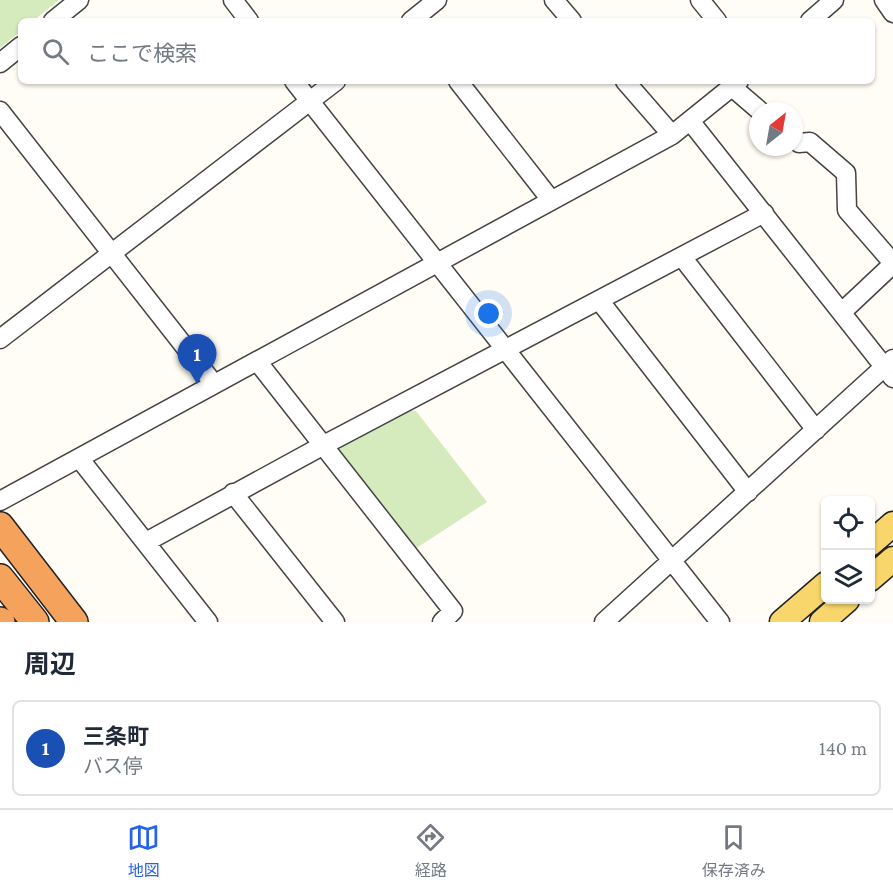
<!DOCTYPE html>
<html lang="ja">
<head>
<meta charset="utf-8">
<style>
	:root { --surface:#fff; --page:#f2f2f3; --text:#1f2937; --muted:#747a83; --line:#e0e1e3; --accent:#2563eb }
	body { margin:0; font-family:"Crimson Pro","Noto Sans JP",serif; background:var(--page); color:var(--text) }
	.controls { position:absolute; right:18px; bottom:18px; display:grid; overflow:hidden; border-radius:9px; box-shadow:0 2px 4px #0004 }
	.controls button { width:54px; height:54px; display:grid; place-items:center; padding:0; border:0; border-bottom:2px solid var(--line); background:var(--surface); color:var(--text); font:30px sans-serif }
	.compass { position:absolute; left:749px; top:102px; width:54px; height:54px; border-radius:50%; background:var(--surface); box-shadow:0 2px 4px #0004; rotate:31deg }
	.you { position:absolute; left:489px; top:314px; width:21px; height:21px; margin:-15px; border:4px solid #fff; border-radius:50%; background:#1a73e8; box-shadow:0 0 0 9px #1a73e833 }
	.badge { display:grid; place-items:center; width:39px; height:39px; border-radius:50%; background:var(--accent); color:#fff; font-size:20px; font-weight:700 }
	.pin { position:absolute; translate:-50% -50px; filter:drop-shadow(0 2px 3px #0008) }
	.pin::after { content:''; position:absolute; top:32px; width:21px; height:18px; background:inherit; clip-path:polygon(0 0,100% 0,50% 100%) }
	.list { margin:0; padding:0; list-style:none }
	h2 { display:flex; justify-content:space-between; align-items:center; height:78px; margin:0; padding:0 24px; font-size:26px }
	h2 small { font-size:20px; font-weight:400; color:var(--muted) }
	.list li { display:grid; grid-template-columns:39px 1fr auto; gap:18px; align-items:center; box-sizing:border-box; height:96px; margin:0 12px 12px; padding:0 12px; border:2px solid var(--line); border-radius:9px }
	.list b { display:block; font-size:22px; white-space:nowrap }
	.list p { margin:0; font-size:20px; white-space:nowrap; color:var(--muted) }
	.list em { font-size:20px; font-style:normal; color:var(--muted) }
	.icon { flex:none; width:33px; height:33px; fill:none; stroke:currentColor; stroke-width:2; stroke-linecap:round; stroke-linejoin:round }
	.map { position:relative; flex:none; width:893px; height:622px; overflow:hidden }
	.search { position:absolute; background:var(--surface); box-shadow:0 2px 4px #0004; left:18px; right:18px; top:18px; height:66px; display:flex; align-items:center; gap:15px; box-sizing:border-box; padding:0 21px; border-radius:9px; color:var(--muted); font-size:22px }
	.sheet { height:186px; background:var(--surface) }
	nav { display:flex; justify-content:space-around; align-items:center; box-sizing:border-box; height:84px; border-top:2px solid var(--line); background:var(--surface); font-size:16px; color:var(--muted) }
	nav a { display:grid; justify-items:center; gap:3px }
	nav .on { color:var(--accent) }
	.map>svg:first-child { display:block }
	.park { fill:#d5ebbd }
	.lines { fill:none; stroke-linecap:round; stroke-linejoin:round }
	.minor-casing { stroke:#444; stroke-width:21 }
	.major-casing { stroke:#222; stroke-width:27 }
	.highway-casing { stroke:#222; stroke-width:30 }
	.minor { stroke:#fff; stroke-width:18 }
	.major { stroke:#f9d66b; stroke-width:24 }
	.highway { stroke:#f5a25d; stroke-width:27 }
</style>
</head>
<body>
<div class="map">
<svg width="893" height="622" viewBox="0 0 893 622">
	<rect width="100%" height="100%" fill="#fffdf5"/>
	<path class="park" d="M0 0H59L33 21H21V31L0 48Z
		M406 410 416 411 487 502 415 549 338 453 339 443Z"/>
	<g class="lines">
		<defs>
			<path id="minor" d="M233 0 249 21
				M554 0 572 21
				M700 0 717 21
				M884 0 893 13
				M53 21 79 0
				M411 21 437 0
				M810 21 834 0
				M0 63 21 46
				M294 81 720 622
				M458 81 551 200
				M625 81 672 135
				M732 87 760 111
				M0 111 214 384
				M691 122 893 378
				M794 139 799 143 810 142 846 173 847 210 893 263
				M682 257 816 430
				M599 300 748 492
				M842 312 893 264
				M0 339 336 81
				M257 361 453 611 442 622
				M79 458 208 622
				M233 493 335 622
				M0 501 672 135 739 81
				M146 542 322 446 764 213
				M604 622 893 359"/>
			<path id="major" d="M870 544 893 524
				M870 579 893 559
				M782 622 826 584
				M822 622 847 600"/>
			<path id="highway" d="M0 526 74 622
				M0 578 35 622
				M0 621 1 622"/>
		</defs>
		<use href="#minor" class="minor-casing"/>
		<use href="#major" class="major-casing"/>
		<use href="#highway" class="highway-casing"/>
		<use href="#minor" class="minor"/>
		<use href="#major" class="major"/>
		<use href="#highway" class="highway"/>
	</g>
</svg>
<div class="controls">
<button><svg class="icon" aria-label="locate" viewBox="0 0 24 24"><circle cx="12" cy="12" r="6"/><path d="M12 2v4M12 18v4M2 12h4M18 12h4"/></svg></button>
<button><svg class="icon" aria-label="layers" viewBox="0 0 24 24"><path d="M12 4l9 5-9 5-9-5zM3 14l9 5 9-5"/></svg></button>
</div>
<svg class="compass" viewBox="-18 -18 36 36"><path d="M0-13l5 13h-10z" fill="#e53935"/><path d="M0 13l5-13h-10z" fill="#747a83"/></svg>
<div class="you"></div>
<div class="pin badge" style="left:197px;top:384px;background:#1a4fb4">1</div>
<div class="search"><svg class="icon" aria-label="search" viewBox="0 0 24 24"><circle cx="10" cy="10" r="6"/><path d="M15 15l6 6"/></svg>ここで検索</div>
</div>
<section class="sheet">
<h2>周辺<small></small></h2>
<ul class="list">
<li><span class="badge" style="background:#1a4fb4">1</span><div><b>三条町</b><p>バス停</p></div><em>140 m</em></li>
</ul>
</section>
<nav>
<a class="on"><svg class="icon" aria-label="map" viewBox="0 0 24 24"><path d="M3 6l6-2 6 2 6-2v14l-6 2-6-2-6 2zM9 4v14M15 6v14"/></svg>地図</a>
<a><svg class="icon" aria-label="directions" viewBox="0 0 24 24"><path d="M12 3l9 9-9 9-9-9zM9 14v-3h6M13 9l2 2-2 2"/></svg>経路</a>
<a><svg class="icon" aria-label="saved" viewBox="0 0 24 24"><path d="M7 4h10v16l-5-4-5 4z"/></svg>保存済み</a>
</nav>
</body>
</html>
